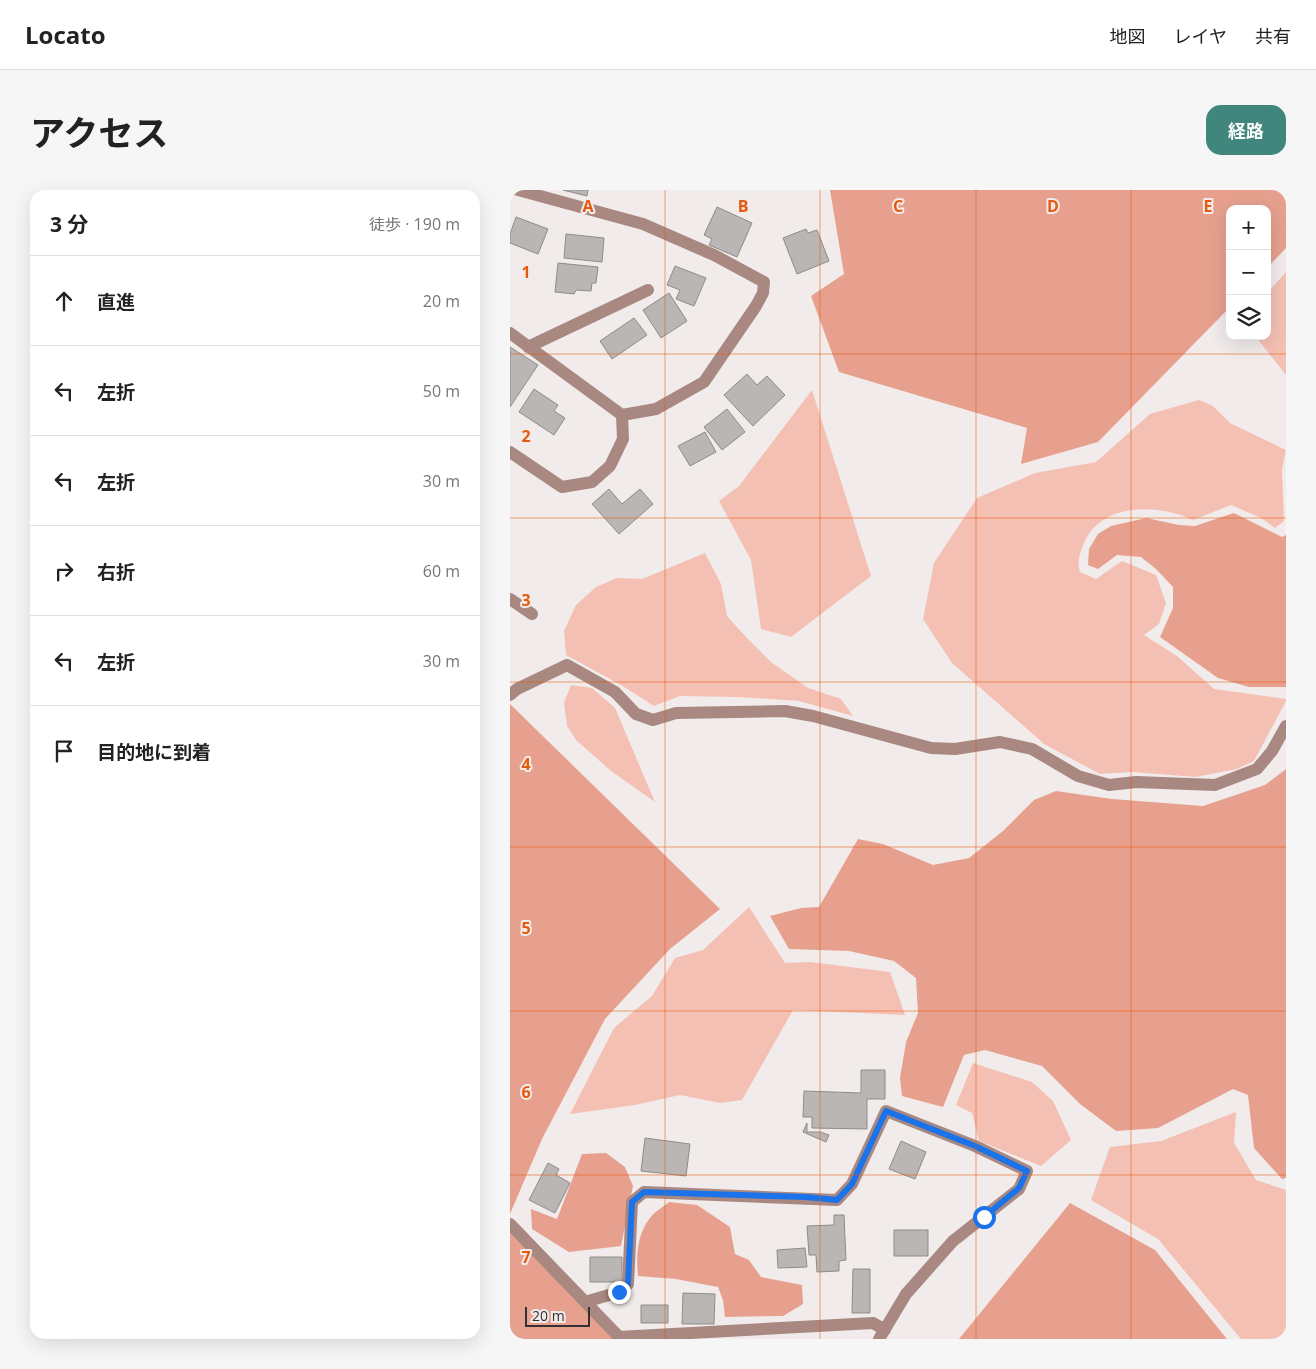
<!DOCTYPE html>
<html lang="ja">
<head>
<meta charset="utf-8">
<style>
	:root { --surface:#fff; --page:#f6f6f6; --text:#222; --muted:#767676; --line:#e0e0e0; --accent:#40867d }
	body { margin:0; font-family:"Open Sans","Noto Sans JP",sans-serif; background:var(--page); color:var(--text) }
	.controls { position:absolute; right:15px; top:15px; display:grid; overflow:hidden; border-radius:10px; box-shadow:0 5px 20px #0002 }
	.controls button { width:45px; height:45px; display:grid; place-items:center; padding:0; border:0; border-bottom:1px solid var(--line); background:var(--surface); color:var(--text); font:25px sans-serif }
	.scale { position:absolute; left:15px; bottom:12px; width:65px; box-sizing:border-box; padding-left:5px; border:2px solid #333131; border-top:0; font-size:14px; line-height:18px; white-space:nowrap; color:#333131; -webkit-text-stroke:4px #f1eceb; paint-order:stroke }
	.stop { position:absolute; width:15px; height:15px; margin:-11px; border:4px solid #1a73e8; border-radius:50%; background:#fff }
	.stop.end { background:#1a73e8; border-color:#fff; box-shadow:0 1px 5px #0008 }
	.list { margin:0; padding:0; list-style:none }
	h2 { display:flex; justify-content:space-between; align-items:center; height:65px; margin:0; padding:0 20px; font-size:21px }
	h2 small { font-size:16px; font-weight:400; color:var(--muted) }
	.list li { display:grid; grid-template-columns:32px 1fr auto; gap:15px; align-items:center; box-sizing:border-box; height:90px; padding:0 20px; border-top:1px solid var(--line) }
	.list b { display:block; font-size:19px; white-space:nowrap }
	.list em { font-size:16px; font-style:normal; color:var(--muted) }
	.icon { flex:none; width:28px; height:28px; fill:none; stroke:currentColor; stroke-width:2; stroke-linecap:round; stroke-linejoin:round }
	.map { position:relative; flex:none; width:776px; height:1149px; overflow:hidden; border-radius:15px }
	header { display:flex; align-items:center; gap:30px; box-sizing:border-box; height:70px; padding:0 25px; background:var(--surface); border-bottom:1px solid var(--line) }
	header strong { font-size:24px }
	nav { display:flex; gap:28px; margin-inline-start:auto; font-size:18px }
	.intro { display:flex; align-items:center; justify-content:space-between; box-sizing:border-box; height:120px; padding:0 30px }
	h1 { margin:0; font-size:35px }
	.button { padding:12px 22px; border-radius:15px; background:var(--accent); color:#fff; font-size:18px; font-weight:700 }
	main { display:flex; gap:30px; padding:0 30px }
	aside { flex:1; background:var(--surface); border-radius:15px; box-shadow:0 5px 20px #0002 }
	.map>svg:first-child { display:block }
	.green { fill:#f4c0b3 }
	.forest { fill:#e7a08e }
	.building { fill:#bab6b5; stroke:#8f8b8a }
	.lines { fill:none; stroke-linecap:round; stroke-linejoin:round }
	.minor { stroke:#a88880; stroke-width:12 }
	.route { stroke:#1a73e8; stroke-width:6 }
	.grid { fill:none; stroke:#e8590c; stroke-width:1; stroke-opacity:0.55 }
	.grid-label { font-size:16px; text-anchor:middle; font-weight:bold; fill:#e8590c; stroke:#f1eceb; stroke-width:4; stroke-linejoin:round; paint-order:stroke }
</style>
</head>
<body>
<header>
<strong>Locato</strong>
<nav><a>地図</a><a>レイヤ</a><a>共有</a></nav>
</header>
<div class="intro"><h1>アクセス</h1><a class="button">経路</a></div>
<main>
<aside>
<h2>3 分<small>徒歩 · 190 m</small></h2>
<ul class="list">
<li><svg class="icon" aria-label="ahead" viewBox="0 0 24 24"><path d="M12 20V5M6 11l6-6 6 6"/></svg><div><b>直進</b></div><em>20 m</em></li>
<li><svg class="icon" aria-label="left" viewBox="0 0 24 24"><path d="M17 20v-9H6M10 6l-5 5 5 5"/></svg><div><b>左折</b></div><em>50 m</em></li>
<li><svg class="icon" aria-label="left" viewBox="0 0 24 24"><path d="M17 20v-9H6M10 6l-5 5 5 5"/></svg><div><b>左折</b></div><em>30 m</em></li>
<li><svg class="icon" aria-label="right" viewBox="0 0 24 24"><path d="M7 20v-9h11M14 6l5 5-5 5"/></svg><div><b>右折</b></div><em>60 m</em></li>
<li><svg class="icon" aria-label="left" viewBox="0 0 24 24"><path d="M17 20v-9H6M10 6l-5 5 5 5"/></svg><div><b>左折</b></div><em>30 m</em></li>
<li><svg class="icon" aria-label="arrive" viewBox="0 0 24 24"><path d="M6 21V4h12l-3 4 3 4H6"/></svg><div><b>目的地に到着</b></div></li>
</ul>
</aside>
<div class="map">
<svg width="776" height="1149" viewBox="0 0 776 1149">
	<rect width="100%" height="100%" fill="#f1eceb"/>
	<path class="green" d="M776 82V185L745 146H757V103Z
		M302 200 361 386 281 447 251 439 241 370 209 311 229 296Z
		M689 210 703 216 720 233 776 260 772 279 774 331 765 338 751 328 721 315 683 330C648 313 588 312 573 356 569 366 567 372 570 382L586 389 612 371 646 385 656 413 649 434 634 445 667 466 704 499 776 509V511L744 571 727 579 686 587 622 582 590 584 534 554 442 473 413 429 424 373 467 308 525 283 586 272 640 224Z
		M195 363 211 394 217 426 236 447 261 472 298 498 331 509 343 526 289 511 227 507 170 506 144 516 111 495 56 465 54 441 66 415 86 397 107 388 132 389Z
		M61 495 82 498 105 518 145 612 101 581 66 550 57 536 54 513Z
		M239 717 275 773 300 772 380 782 395 825 283 820 232 910 210 913 170 905 125 915 60 924 104 838 142 806 165 768 193 760Z
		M463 873 522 892 543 911 561 950 531 976 469 951 462 923 446 915Z
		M726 922 724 953 746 990 776 1000V1149H731L648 1049 581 1010 600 957 651 951Z"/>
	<path class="forest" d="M320 0H776V58L757 78V19H720V117L588 252 511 274 517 238 329 182 301 106 334 84Z
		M724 323 772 347 776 345V497H739L708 488 650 447 663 418V397L646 379 631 367 607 365 588 379 578 375 579 359 588 344 601 336 636 328 669 335 685 336Z
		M0 514 210 719 160 759 95 829 32 949 0 1024Z
		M776 579V988L772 989 744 958 738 905 723 899 648 938 606 941 570 914 532 876 475 860 454 865 433 917 392 906 390 888 396 852 408 823 406 788 384 771 339 761 279 759 260 726 291 718 309 717 348 649 373 654 423 675 459 668 493 641 524 610 546 601 602 609 693 616 755 595Z
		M96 963 115 977 123 996 111 1056 59 1062 22 1039 21 1019 47 1029 72 964Z
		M159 1012 187 1015 220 1037 225 1064 239 1070 251 1087 292 1095 293 1114 273 1126 215 1127 213 1110 208 1097 166 1089 128 1086C126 1066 127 1044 140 1028 144 1022 153 1017 159 1012Z
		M560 1013 645 1060 717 1149H449Z
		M0 1042 104 1149H0Z"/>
	<path class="building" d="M53 0H78L77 6Z
		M207 17 242 33 227 67 199 55 202 49 194 45Z
		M6 27 38 39 28 64 0 53V44Z
		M296 39 298 43 307 40 319 71 287 84 273 48Z
		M56 44 94 48 92 72 54 68Z
		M48 73 88 77 86 93H82L81 101 66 100 64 104 45 102Z
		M165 76 196 88 184 116 166 109 170 100 157 95Z
		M159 103 177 131 151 148 133 120Z
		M124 128 137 145 102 169 90 151Z
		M0 157 28 175 0 217Z
		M237 184 247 195 257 186 275 205 243 236 214 205Z
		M24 199 48 215 44 221 55 228 44 245 9 222Z
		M217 219 235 242 212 260 194 237Z
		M195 242 206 262 180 276 168 256Z
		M99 299 112 314 130 299 143 314 109 344 82 314Z
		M351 880H375V909H357V939L302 938V927H293L294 901 351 903Z
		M297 933V942H310L319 945 316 952 293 942Z
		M135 948 180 954 176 986 131 981Z
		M391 951 416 962 405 989 379 979Z
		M38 973 49 979 46 985 60 993 45 1023 19 1010Z
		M324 1025H334L336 1070 329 1071V1081L307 1082 306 1065H299L297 1036 324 1035Z
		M384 1040H418V1066H384Z
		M295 1058 297 1077 268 1078 267 1060Z
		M80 1067H112V1092H80Z
		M343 1079H360V1123H342Z
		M173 1103 205 1104 204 1134H172Z
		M131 1115H158V1133H131Z"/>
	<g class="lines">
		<path class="minor" d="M8 0 133 34 204 65 254 92 253 103 246 116 194 192 146 219 112 225
			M0 143 112 225 113 249 100 276 82 292 52 297 0 262
			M18 157 138 100
			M0 409 22 424
			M0 505 7 499 57 475 105 502 126 524 143 530 166 523 275 521 303 526 421 558 445 559 490 552 522 559 568 586 599 595 626 592 705 595 747 579 762 561 776 536
			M0 1034 111 1149
			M75 1112 109 1102 118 1094 122 1012 134 1002 327 1010 342 994 376 921 465 956 517 981 509 999 443 1051 396 1104 369 1149
			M108 1147 363 1133 375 1140"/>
	</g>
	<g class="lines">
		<path class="route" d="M109 1102 118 1094 122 1012 134 1002 296 1007 327 1010 342 994 376 921 465 956 517 981 509 998 474 1027"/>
	</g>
	<path class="grid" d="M155 0V1149M310 0V1149M466 0V1149M621 0V1149M0 164H776M0 328H776M0 492H776M0 657H776M0 821H776M0 985H776"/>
	<g class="grid-label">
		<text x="78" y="22">A</text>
		<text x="233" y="22">B</text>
		<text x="388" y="22">C</text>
		<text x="543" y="22">D</text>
		<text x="698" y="22">E</text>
		<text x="16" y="88">1</text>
		<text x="16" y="252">2</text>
		<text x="16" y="416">3</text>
		<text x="16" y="580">4</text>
		<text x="16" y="744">5</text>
		<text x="16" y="908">6</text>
		<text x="16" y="1073">7</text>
	</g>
</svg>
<div class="controls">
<button>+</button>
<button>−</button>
<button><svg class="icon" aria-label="layers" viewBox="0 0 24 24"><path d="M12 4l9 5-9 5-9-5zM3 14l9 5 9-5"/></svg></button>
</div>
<div class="scale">20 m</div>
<div class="stop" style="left:474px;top:1027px"></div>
<div class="stop end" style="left:109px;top:1102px"></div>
</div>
</main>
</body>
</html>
